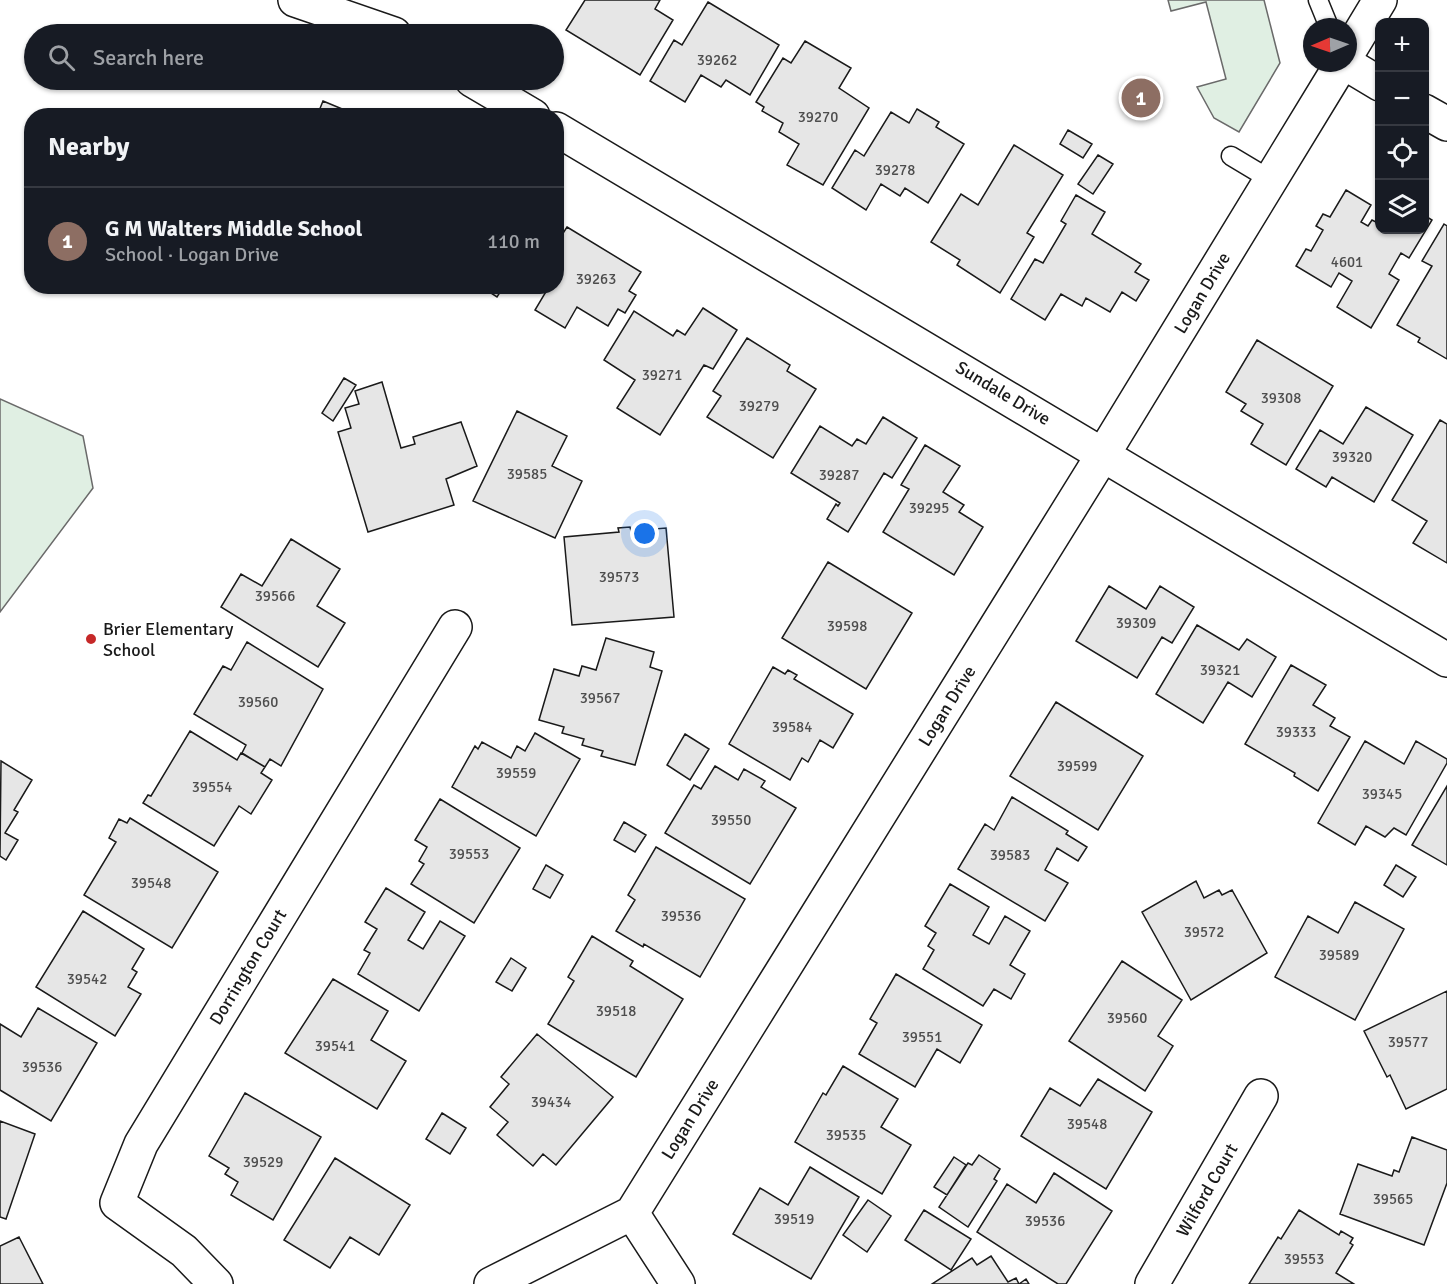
<!DOCTYPE html>
<html lang="en">
<head>
<meta charset="utf-8">
<style>
	:root { --surface:#171b24; --page:#20242c; --text:#f1f3f6; --muted:#9ea1a6; --line:#363941; --accent:#8c9099 }
	body { margin:0; font-family:Signika,sans-serif; background:var(--page); color:var(--text) }
	.controls { position:absolute; right:18px; top:18px; display:grid; overflow:hidden; border-radius:12px; box-shadow:0 2px 4px #0004 }
	.controls button { width:54px; height:54px; display:grid; place-items:center; padding:0; border:0; border-bottom:2px solid var(--line); background:var(--surface); color:var(--text); font:30px sans-serif }
	.compass { position:absolute; left:1303px; top:18px; width:54px; height:54px; border-radius:50%; background:var(--surface); box-shadow:0 2px 4px #0004; rotate:268deg }
	.you { position:absolute; left:645px; top:534px; width:21px; height:21px; margin:-15px; border:4px solid #fff; border-radius:50%; background:#1a73e8; box-shadow:0 0 0 9px #1a73e833 }
	.badge { display:grid; place-items:center; width:39px; height:39px; border-radius:50%; background:var(--accent); color:#fff; font-size:20px; font-weight:700 }
	.pin { position:absolute; translate:-50% -50%; border:3px solid #fff; box-shadow:0 2px 6px #0006 }
	.list { margin:0; padding:0; list-style:none }
	h2 { display:flex; justify-content:space-between; align-items:center; height:78px; margin:0; padding:0 24px; font-size:26px }
	h2 small { font-size:20px; font-weight:400; color:var(--muted) }
	.list li { display:grid; grid-template-columns:39px 1fr auto; gap:18px; align-items:center; box-sizing:border-box; height:108px; padding:0 24px; border-top:2px solid var(--line) }
	.list b { display:block; font-size:22px; white-space:nowrap }
	.list p { margin:0; font-size:20px; white-space:nowrap; color:var(--muted) }
	.list em { font-size:20px; font-style:normal; color:var(--muted) }
	.icon { flex:none; width:33px; height:33px; fill:none; stroke:currentColor; stroke-width:2; stroke-linecap:round; stroke-linejoin:round }
	.map { position:relative; flex:none; width:1447px; height:1284px; overflow:hidden }
	.search { position:absolute; background:var(--surface); box-shadow:0 2px 4px #0004; left:24px; top:24px; width:540px; height:66px; display:flex; align-items:center; gap:15px; box-sizing:border-box; padding:0 21px; border-radius:33px; color:var(--muted); font-size:22px }
	.panel { position:absolute; background:var(--surface); box-shadow:0 2px 4px #0004; left:24px; top:108px; width:540px; height:186px; border-radius:24px }
	.map>svg:first-child { display:block }
	.green { fill:#e0efe3; stroke:#6a6a6a; stroke-width:1.5 }
	.building { fill:#e6e6e6; stroke:#1a1a1a; stroke-width:1.5 }
	.lines { fill:none; stroke-linecap:round; stroke-linejoin:round }
	.service-casing { stroke:#1a1a1a; stroke-width:21 }
	.minor-casing { stroke:#1a1a1a; stroke-width:36 }
	.service { stroke:#fff; stroke-width:18 }
	.minor { stroke:#fff; stroke-width:33 }
	.poi-dot { fill:#c62828; stroke:#fff; stroke-width:2 }
	.labels { text-anchor:middle; stroke-width:4.5; stroke-linejoin:round; paint-order:stroke }
	.number-label { font-size:15px; fill:#4d4d4d }
	.street-label { font-size:18px; fill:#1a1a1a; stroke:#fff }
	.poi-label { font-size:18px; fill:#1a1a1a; stroke:#fff; text-anchor:start }
</style>
</head>
<body>
<div class="map">
<svg width="1447" height="1284" viewBox="0 0 1447 1284">
	<rect width="100%" height="100%" fill="#fff"/>
	<path class="green" d="M1168 0H1264L1280 63 1239 132 1214 118 1197 87 1226 79 1206 2 1171 11Z
		M0 399 83 436 93 488 0 612Z"/>
	<path class="building" d="M585 0H660L655 9 673 20 640 75 566 30Z
		M708 2 779 45 750 95 726 80 721 87 701 75 685 102 650 81 674 40 682 45Z
		M805 41 851 68 839 88 869 108 823 185 787 165 799 144 779 132 783 123 762 111 764 107 756 102 783 58 791 63Z
		M323 101 359 116H317Z
		M917 109 939 122 936 127 964 144 928 203 905 188 900 196 881 184 866 210 832 188 855 150 864 156 891 112 909 123Z
		M1068 130 1092 144 1083 158 1060 144Z
		M1014 145 1063 175 1027 233 1034 237 1000 293 957 265 960 260 931 242 961 194 978 205Z
		M1098 155 1113 164 1093 194 1078 184Z
		M1346 190 1371 205 1361 222 1368 226 1372 220 1380 224V230H1424V215L1432 220 1409 258 1401 253 1389 274 1399 280 1371 328 1337 307 1352 281 1339 273 1331 287 1296 266 1306 249 1311 251 1323 230 1316 226 1323 214 1330 217Z
		M1076 195 1105 212 1092 234 1141 264 1135 272 1149 280 1136 301 1122 292 1110 312 1086 298 1082 306 1061 294 1045 320 1011 299 1035 259 1043 263 1066 224 1061 221Z
		M1444 224 1447 226V359L1418 342 1420 338 1397 325 1432 266 1422 261Z
		M567 227 641 272 629 291 636 295 625 313 618 309 608 326 577 307 565 328 535 310 547 290 542 286H556V244Z
		M480 286H504L497 297Z
		M703 308 737 330 713 369 704 365 660 435 617 408 635 380 604 360 634 311 673 336 677 330 685 335Z
		M747 338 790 365 787 371 816 389 773 458 707 417 721 396 713 391Z
		M1257 340 1333 386 1286 465 1251 444 1263 424 1241 411 1246 404 1226 392Z
		M344 378 356 385 333 421 322 413Z
		M382 382 401 448 415 444 413 437 461 422 477 466 446 479 454 505 368 532 338 432 351 428 345 408 359 404 355 391Z
		M1366 407 1413 435 1374 502 1332 477 1326 487 1296 469 1320 430 1343 444Z
		M517 411 567 436 552 466 582 481 555 538 473 501Z
		M883 417 917 438 892 478 884 473 848 532 827 519 836 504 838 506 840 503 791 473 820 426 852 446 857 439 866 444Z
		M1440 420 1447 424V563L1413 543 1427 521 1392 500Z
		M925 445 960 466 943 492 964 505 959 512 983 527 954 575 883 532 909 489 901 485Z
		M630 527 631 531 666 528 674 617 572 625 564 537 619 532 618 528Z
		M291 539 340 569 317 606 345 623 318 667 221 607 241 574 262 586Z
		M828 562 912 613 866 689 782 638Z
		M1109 586 1146 609 1160 586 1194 607 1172 643 1162 637 1137 678 1076 641Z
		M1197 625 1239 650 1247 639 1276 657 1252 697 1228 682 1203 723 1156 694Z
		M606 638 654 652 650 667 662 671 635 765 601 756 603 751 582 745 584 739 562 733 564 727 539 720 554 669 579 676 582 666 596 670Z
		M247 642 323 689 281 766 270 759 265 767 242 753 246 745 194 714 223 666 231 670Z
		M1291 665 1326 685 1313 705 1335 718 1330 726 1350 737 1318 791 1294 776 1295 773 1245 744Z
		M773 667 785 674 788 670 797 675 794 679 853 714 833 748 820 740 808 762 802 758 790 780 729 744Z
		M1056 702 1143 756 1098 830 1010 776Z
		M190 731 237 760 241 753 265 767 261 773 272 780 251 814 239 806 214 846 143 803 148 795 151 796Z
		M535 733 580 759 536 836 452 787 475 746 478 749 482 742 511 758 517 746 525 751Z
		M685 734 709 749 690 780 667 765Z
		M1365 741 1404 764 1416 741 1447 759V763L1406 835 1394 828 1385 837 1366 826 1355 845 1318 823Z
		M1 761 32 780 14 810 18 812 5 833 18 840 6 860 0 856Z
		M715 766 738 780 744 769 765 781 761 787 796 808 750 884 665 833 694 785 701 789Z
		M1447 786V865L1412 845Z
		M1012 797 1068 831 1066 834 1087 847 1078 861 1057 848 1045 870 1068 883 1045 921 958 869 985 824 994 830Z
		M440 799 520 848 474 923 411 884 424 864 419 861 427 847 415 840Z
		M130 818 218 872 172 948 84 895 116 842 109 838 119 819 127 823Z
		M624 822 646 835 635 852 614 840Z
		M656 847 745 899 700 977 644 944 643 947 616 931 635 900 628 895Z
		M546 865 563 875 550 898 533 889Z
		M1396 865 1416 877 1403 897 1384 885Z
		M1196 881 1204 898 1219 890 1222 895 1232 890 1267 953 1191 1000 1142 912Z
		M950 884 989 907 973 935 989 944 1005 916 1030 931 1010 965 1025 974 1011 999 994 989 983 1006 923 969 934 950 928 946 936 933 925 926Z
		M386 888 425 912 408 940 423 949 440 921 465 936 419 1011 358 974 370 953 364 950 377 929 365 922Z
		M1355 902 1404 929 1355 1020 1275 977 1308 916 1338 933Z
		M83 911 144 949 132 969 137 972 128 987 141 994 115 1036 36 987Z
		M592 936 633 961 630 966 683 999 636 1077 548 1024 574 981 568 977Z
		M511 958 526 968 512 991 496 982Z
		M1122 961 1182 1000 1158 1036 1173 1046 1145 1091 1069 1041Z
		M896 974 982 1025 960 1063 937 1049 915 1087 859 1054 877 1023 870 1019Z
		M333 979 388 1011 371 1040 406 1061 377 1109 285 1053Z
		M1447 991V1089L1406 1109 1390 1075 1387 1077 1364 1031Z
		M38 1008 97 1043 51 1121 0 1090V1024L21 1037Z
		M537 1034 613 1097 556 1165 543 1154 533 1166 497 1135 508 1122 490 1107 509 1084 501 1077Z
		M843 1066 898 1099 881 1127 911 1145 882 1194 795 1142 823 1093 826 1095Z
		M1098 1079 1152 1112 1106 1189 1021 1136 1050 1088 1080 1106Z
		M245 1093 321 1137 273 1220 231 1195 238 1182 225 1174 229 1168 209 1156Z
		M442 1113 466 1128 450 1154 426 1139Z
		M0 1121 35 1134 6 1219 0 1217Z
		M1412 1137 1447 1150V1183L1424 1245 1340 1214 1358 1164 1392 1176 1394 1170 1399 1172Z
		M979 1155 1000 1169 994 1179 997 1181 968 1227 939 1207 968 1163 972 1165Z
		M954 1157 966 1165 947 1195 934 1187Z
		M335 1158 410 1205 379 1255 350 1237 330 1268 284 1240Z
		M810 1167 859 1197 811 1279 733 1234 760 1188 788 1205Z
		M1054 1173 1112 1211 1066 1284H1058L977 1232 1007 1184 1036 1203Z
		M868 1200 891 1216 867 1252 843 1235Z
		M924 1210 971 1239 951 1270 905 1240Z
		M1299 1210 1339 1235 1341 1231 1353 1238 1350 1243 1353 1245 1336 1273 1354 1284H1249L1278 1237 1281 1239Z
		M19 1237 43 1284H0V1246Z
		M991 1256 1008 1282 1016 1278 1019 1284 1026 1279 1029 1284H932L972 1258 977 1265Z"/>
	<g class="lines">
		<defs>
			<path id="service" d="M1318 0 1329 27
				M1231 156 1271 180"/>
			<path id="minor" d="M295 0 394 34
				M1348 53 1380 0
				M1345 63 1380 84
				M472 80 533 116
				M1424 111 1447 124
				M556 129 1447 660
				M632 1213 678 1284
				M216 1284 184 1251 117 1203 141 1144 455 627
				M491 1284 632 1213 1104 453 1342 63
				M1152 1284 1261 1096"/>
		</defs>
		<use href="#service" class="service-casing"/>
		<use href="#minor" class="minor-casing"/>
		<use href="#service" class="service"/>
		<use href="#minor" class="minor"/>
	</g>
	<circle class="poi-dot" cx="91" cy="639" r="6"/>
	<g class="labels">
		<g class="number-label">
			<text x="717" y="65">39262</text>
			<text x="818" y="122">39270</text>
			<text x="895" y="175">39278</text>
			<text x="1347" y="267">4601</text>
			<text x="596" y="284">39263</text>
			<text x="662" y="380">39271</text>
			<text x="1281" y="403">39308</text>
			<text x="759" y="411">39279</text>
			<text x="1352" y="462">39320</text>
			<text x="527" y="479">39585</text>
			<text x="839" y="480">39287</text>
			<text x="929" y="513">39295</text>
			<text x="619" y="582">39573</text>
			<text x="275" y="601">39566</text>
			<text x="1136" y="628">39309</text>
			<text x="847" y="631">39598</text>
			<text x="1220" y="675">39321</text>
			<text x="600" y="703">39567</text>
			<text x="258" y="707">39560</text>
			<text x="792" y="732">39584</text>
			<text x="1296" y="737">39333</text>
			<text x="1077" y="771">39599</text>
			<text x="516" y="778">39559</text>
			<text x="212" y="792">39554</text>
			<text x="1382" y="799">39345</text>
			<text x="731" y="825">39550</text>
			<text x="469" y="859">39553</text>
			<text x="1010" y="860">39583</text>
			<text x="151" y="888">39548</text>
			<text x="681" y="921">39536</text>
			<text x="1204" y="937">39572</text>
			<text x="1339" y="960">39589</text>
			<text x="87" y="984">39542</text>
			<text x="616" y="1016">39518</text>
			<text x="1127" y="1023">39560</text>
			<text x="922" y="1042">39551</text>
			<text x="1408" y="1047">39577</text>
			<text x="335" y="1051">39541</text>
			<text x="42" y="1072">39536</text>
			<text x="551" y="1107">39434</text>
			<text x="1087" y="1129">39548</text>
			<text x="846" y="1140">39535</text>
			<text x="263" y="1167">39529</text>
			<text x="1393" y="1204">39565</text>
			<text x="794" y="1224">39519</text>
			<text x="1045" y="1226">39536</text>
			<text x="1304" y="1264">39553</text>
		</g>
		<g class="street-label">
			<text transform="translate(1202 293) rotate(-59)" y="6">Logan Drive</text>
			<text transform="translate(1003 393) rotate(31)" y="6">Sundale Drive</text>
			<text transform="translate(947 706) rotate(-58)" y="6">Logan Drive</text>
			<text transform="translate(248 967) rotate(-59)" y="6">Dorrington Court</text>
			<text transform="translate(690 1119) rotate(-58)" y="6">Logan Drive</text>
			<text transform="translate(1207 1190) rotate(-60)" y="6">Wilford Court</text>
		</g>
		<g class="poi-label">
			<text x="103" y="635">Brier Elementary<tspan x="103" dy="21">School</tspan></text>
		</g>
	</g>
</svg>
<div class="controls">
<button>+</button>
<button>−</button>
<button><svg class="icon" aria-label="locate" viewBox="0 0 24 24"><circle cx="12" cy="12" r="6"/><path d="M12 2v4M12 18v4M2 12h4M18 12h4"/></svg></button>
<button><svg class="icon" aria-label="layers" viewBox="0 0 24 24"><path d="M12 4l9 5-9 5-9-5zM3 14l9 5 9-5"/></svg></button>
</div>
<svg class="compass" viewBox="-18 -18 36 36"><path d="M0-13l5 13h-10z" fill="#e53935"/><path d="M0 13l5-13h-10z" fill="#9ea1a6"/></svg>
<div class="you"></div>
<div class="pin badge" style="left:1141px;top:98px;background:#8d6e63">1</div>
<div class="search"><svg class="icon" aria-label="search" viewBox="0 0 24 24"><circle cx="10" cy="10" r="6"/><path d="M15 15l6 6"/></svg>Search here</div>
<section class="panel">
<h2>Nearby<small></small></h2>
<ul class="list">
<li><span class="badge" style="background:#8d6e63">1</span><div><b>G M Walters Middle School</b><p>School · Logan Drive</p></div><em>110 m</em></li>
</ul>
</section>
</div>
</body>
</html>
